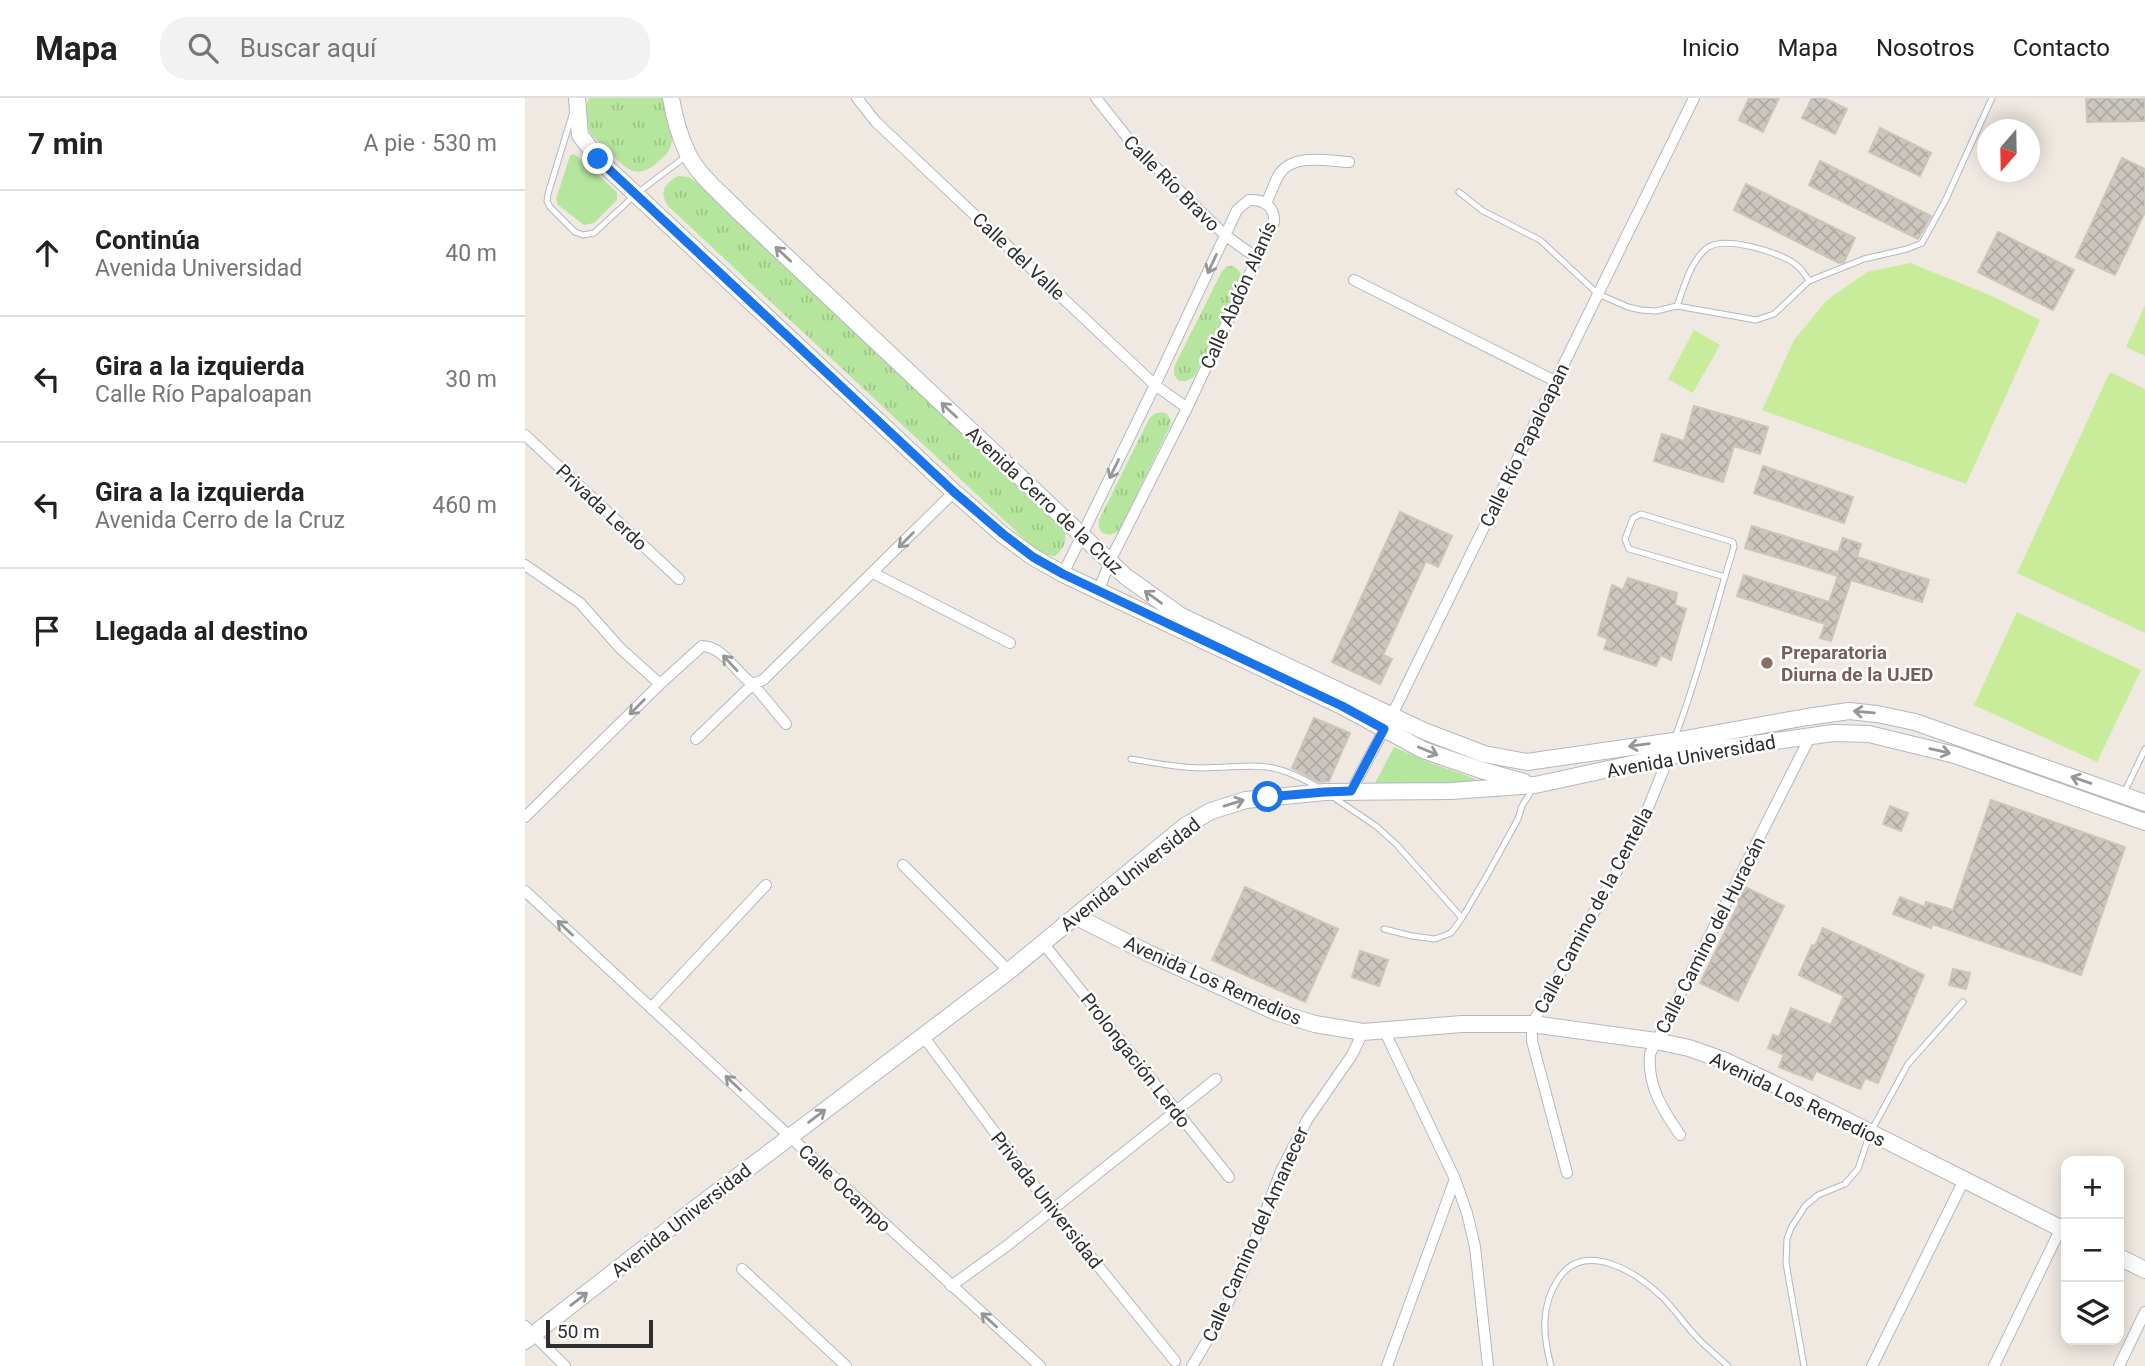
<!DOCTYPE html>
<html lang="es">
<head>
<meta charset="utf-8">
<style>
	:root { --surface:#fff; --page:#f2f2f2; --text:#222; --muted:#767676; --line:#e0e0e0 }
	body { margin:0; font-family:Roboto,sans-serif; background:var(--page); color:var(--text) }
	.controls { position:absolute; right:21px; bottom:21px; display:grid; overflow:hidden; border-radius:14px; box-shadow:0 4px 18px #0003 }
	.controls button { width:63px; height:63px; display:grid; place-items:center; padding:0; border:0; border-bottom:2px solid var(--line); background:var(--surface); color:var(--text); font:35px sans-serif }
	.compass { position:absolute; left:1452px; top:21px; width:63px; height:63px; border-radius:50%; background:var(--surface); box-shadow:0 4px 18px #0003; rotate:200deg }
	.scale { position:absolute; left:21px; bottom:18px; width:107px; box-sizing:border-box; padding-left:7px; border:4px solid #2e2e2e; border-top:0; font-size:19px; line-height:24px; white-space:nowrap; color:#2e2e2e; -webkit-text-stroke:5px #fff; paint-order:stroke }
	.stop { position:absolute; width:21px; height:21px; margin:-16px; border:5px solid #1a73e8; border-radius:50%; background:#fff }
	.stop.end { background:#1a73e8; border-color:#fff; box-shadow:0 2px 7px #0008 }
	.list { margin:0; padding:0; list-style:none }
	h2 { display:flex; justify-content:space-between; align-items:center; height:91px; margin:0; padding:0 28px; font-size:30px }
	h2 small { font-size:23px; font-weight:400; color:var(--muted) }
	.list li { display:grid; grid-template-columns:46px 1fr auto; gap:21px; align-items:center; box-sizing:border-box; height:126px; padding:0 28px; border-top:2px solid var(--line) }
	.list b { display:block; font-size:26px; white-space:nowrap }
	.list p { margin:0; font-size:23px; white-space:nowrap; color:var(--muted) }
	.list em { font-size:23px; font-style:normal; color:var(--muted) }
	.icon { flex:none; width:38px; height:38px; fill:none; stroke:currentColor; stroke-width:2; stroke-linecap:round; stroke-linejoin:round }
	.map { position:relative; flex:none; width:1620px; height:1268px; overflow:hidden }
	header { display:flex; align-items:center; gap:42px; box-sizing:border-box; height:98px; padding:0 35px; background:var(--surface); border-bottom:2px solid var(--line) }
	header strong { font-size:33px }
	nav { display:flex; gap:38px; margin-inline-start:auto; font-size:24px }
	.search { width:490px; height:63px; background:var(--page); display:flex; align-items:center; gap:18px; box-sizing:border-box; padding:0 24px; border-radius:28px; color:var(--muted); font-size:26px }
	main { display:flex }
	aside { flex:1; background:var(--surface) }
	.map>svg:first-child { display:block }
	.grass { fill:#b6e59e }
	.park { fill:url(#park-tufts) }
	.pitch { fill:#c9ec9a }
	.building { fill:url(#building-cross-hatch); stroke:#cbc5ba; stroke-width:2 }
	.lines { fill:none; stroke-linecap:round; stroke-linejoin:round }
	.lane-casing { stroke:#b4b7c1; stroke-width:7 }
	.street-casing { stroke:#b4b7c1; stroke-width:12 }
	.secondary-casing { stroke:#b4b7c1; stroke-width:18 }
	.lane { stroke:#fff; stroke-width:5 }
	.street { stroke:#fff; stroke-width:10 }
	.secondary { stroke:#fff; stroke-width:16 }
	.oneway { stroke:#969696 }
	.route { stroke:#1a73e8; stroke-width:9 }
	.education-dot { fill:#8d6e63; stroke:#fff; stroke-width:2.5 }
	.labels { text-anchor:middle; stroke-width:5; stroke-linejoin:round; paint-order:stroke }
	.street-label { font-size:19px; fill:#2e2e2e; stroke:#fff }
	.education-label { font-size:19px; font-weight:bold; fill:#785e54; stroke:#fff; text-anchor:start }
</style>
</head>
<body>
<header>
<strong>Mapa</strong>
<div class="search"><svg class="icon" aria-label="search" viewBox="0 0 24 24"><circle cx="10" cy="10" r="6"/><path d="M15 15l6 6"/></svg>Buscar aquí</div>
<nav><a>Inicio</a><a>Mapa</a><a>Nosotros</a><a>Contacto</a></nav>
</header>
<main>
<aside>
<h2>7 min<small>A pie · 530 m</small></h2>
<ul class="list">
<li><svg class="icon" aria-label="ahead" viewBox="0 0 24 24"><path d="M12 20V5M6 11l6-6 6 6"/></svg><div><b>Continúa</b><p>Avenida Universidad</p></div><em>40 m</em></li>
<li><svg class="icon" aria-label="left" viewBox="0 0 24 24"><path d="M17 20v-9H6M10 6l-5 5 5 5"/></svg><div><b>Gira a la izquierda</b><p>Calle Río Papaloapan</p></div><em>30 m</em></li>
<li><svg class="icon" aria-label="left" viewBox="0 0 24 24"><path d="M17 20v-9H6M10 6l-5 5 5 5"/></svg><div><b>Gira a la izquierda</b><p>Avenida Cerro de la Cruz</p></div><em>460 m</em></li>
<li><svg class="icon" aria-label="arrive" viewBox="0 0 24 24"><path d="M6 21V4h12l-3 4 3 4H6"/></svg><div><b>Llegada al destino</b></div></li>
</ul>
</aside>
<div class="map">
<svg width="1620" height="1268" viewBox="0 0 1620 1268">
	<defs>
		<pattern id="park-tufts" width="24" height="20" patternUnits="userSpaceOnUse" patternTransform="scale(1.75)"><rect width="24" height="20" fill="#b6e59e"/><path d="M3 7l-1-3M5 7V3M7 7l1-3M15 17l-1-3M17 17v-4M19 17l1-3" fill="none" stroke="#9dc588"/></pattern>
		<pattern id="building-cross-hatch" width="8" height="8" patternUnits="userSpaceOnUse" patternTransform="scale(1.75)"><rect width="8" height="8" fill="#cbc7bf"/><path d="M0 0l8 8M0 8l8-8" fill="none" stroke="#afaba4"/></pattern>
	</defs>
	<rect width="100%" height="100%" fill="#efe9e1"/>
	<path class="grass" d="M49 56 92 94V102L69 125 59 127 33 107 31 101 45 58Z
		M869 649 906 665 951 681 950 684 851 690 849 687Z"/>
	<path class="park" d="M64 0H140C143 14 149 29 147 43 145 54 139 59 132 65 109 84 99 68 82 52 74 44 61 34 60 21 59 15 62 6 64 0Z
		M153 78 164 79 170 83 539 430C542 443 540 450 530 458L521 457 509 450 143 108C134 94 139 86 153 78Z
		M703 168H708C714 172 717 175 716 182L669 279 661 283H654L649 277V269L697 173Z
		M636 314 642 316 646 323 645 328 595 431C586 441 571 437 574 422L624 321 629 316Z"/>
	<path class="pitch" d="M1385 165 1467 198 1515 222 1441 386 1237 312 1269 242 1302 202 1342 174Z
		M1620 207V258L1601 249Z
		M1169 232 1195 247 1168 295 1143 281Z
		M1585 274 1620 291V535L1492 475Z
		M1492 514 1616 572 1572 664 1449 607Z"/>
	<path class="building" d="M1224 0H1254L1238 34 1214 22Z
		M1287 0H1299L1322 11 1310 36 1277 20Z
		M1561 0H1620V23L1562 24Z
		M1355 30 1406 55 1395 78 1344 54Z
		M1597 60 1620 71V114L1590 177 1551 159Z
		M1295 63 1406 118 1393 141 1284 87Z
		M1221 86 1330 140 1319 164 1314 165 1209 112Z
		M1473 134 1549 172 1528 212 1453 174Z
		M1169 308 1243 329 1235 356 1209 348 1198 384 1129 363 1137 336 1159 343Z
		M1238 368 1328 399 1319 425 1229 395Z
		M875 414 927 438 913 469 901 463 858 557 867 561 855 586 807 564Z
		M1227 428 1313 455 1318 440 1336 446 1332 459 1404 482 1397 504 1326 482 1306 543 1295 540 1300 526 1212 498 1219 477 1304 504 1313 478 1220 450Z
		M1103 480 1152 495 1150 507 1161 511 1146 562 1136 557 1131 568 1079 551 1083 541 1073 537 1087 487 1098 492Z
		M789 620 825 635 804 683 794 684 767 670Z
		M1466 702 1600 749 1556 877 1407 826 1406 830 1368 816 1375 799 1400 809 1401 804 1428 812Z
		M1365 708 1383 715 1376 733 1358 726Z
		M720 789 813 831 780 904 687 862Z
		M1220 789 1259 808 1213 903 1175 885 1214 805 1212 804Z
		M1298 830 1399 877 1353 985 1340 980 1335 991 1291 973 1287 982 1254 969 1259 957 1243 950 1248 937 1254 939 1266 910 1306 927 1319 898 1274 877 1287 847 1290 848Z
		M835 853 863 862 854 888 827 879Z
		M1428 871 1445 875 1441 891 1424 887Z"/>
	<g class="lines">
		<defs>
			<path id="lane" d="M48 14 23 96 22 103 25 109 50 134 58 137 69 135 111 96 160 59
				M934 94 958 113 1015 142 1073 196 1103 209 1116 212 1131 213 1152 208 1231 222 1249 216 1284 183 1339 161 1382 151 1397 145 1421 101 1467 0
				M1152 208C1159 189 1165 164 1182 150 1199 137 1254 154 1270 166 1277 171 1280 176 1284 183
				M1150 639C1174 577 1189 512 1209 449L1208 444 1116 416 1108 420 1100 441 1104 451 1200 479
				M606 661C630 665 654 670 677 670 731 669 744 660 794 690
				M1599 695 1620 651
				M808 699 851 728 871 746 937 820
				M859 831 887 838 910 841 926 835 937 820 961 779 993 721 997 708 1009 689
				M1026 1268C1018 1237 1015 1208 1034 1180 1060 1142 1111 1174 1136 1198 1148 1209 1157 1223 1168 1235 1178 1247 1191 1257 1203 1268
				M1279 1268 1261 1165 1262 1141 1266 1130 1280 1108 1293 1097 1320 1086 1333 1071 1345 1035 1383 966 1438 904"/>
			<path id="street" d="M332 0 351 24 630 287 662 310
				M571 0 609 48 701 138 732 160
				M741 105C746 96 749 84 755 75 770 55 803 63 824 64
				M829 182 1030 283
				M0 337 154 481
				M0 467 55 505 95 550 135 586
				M348 475 485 545
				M538 476 630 287 712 112 724 102C739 101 750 109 749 124L662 310 585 463 573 494
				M171 641 228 586 238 582 429 394
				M826 693 867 617 1169 0
				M0 719 135 586 177 548C200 549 210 575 228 586L261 626
				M378 767 484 873
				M0 793 275 1048 515 1268
				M518 845 704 1079
				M126 910 241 787
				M859 932 930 1081 942 1115 950 1149 963 1268
				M398 938 527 1111 650 1263
				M1155 1037C1138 1012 1122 988 1125 956L1285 639
				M1042 1075 1007 943V926L1094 769 1121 715 1144 658
				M217 1171 321 1268
				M426 1188 483 1147 691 981
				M0 1228 40 1268
				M667 1268 697 1218 717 1175 756 1073 782 1022 827 957 838 934
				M862 1268 930 1081
				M1347 1268 1439 1082
				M1469 1268 1536 1130
				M1594 1268 1620 1214"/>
			<path id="secondary" d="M52 0 55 37 73 61 429 394 478 437 508 459 538 476 817 608 898 652 956 672 999 684
				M146 0C149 18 154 37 162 54 172 77 197 96 214 114L600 478 656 518 899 633 959 656 1002 664 1149 643 1282 619 1324 613 1352 616 1390 624 1620 705
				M550 818 623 855 751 914 790 926 838 934 937 926H1007L1131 943 1164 950 1198 962 1251 987 1541 1133
				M1594 1159 1620 1172
				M0 1243 167 1113 484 873 660 728 686 713 721 702 800 694 926 693 1010 687 1144 658 1308 635 1344 636 1430 657 1620 724"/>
		</defs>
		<use href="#lane" class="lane-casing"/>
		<use href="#street" class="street-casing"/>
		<use href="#secondary" class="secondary-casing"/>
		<use href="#lane" class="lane"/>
		<use href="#street" class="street"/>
		<use href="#secondary" class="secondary"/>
	</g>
	<defs><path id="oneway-shaft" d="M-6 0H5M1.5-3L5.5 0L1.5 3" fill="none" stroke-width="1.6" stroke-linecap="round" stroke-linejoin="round" transform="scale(1.75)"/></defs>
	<g class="oneway">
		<use href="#oneway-shaft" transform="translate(258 156) rotate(-137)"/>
		<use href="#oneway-shaft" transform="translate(687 166) rotate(115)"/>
		<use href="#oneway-shaft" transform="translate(424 312) rotate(-137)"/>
		<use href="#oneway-shaft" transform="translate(589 371) rotate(116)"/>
		<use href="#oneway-shaft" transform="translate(381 442) rotate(135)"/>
		<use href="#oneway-shaft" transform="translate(628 499) rotate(-144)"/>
		<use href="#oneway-shaft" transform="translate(205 565) rotate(-133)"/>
		<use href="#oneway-shaft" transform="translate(112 609) rotate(135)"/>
		<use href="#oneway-shaft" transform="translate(1339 614) rotate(-175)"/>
		<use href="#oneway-shaft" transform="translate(1114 647) rotate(172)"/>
		<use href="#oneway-shaft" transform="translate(903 653) rotate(22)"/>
		<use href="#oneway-shaft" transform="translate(1415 653) rotate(13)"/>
		<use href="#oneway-shaft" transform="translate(1556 682) rotate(-161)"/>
		<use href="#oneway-shaft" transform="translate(709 705) rotate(-17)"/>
		<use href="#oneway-shaft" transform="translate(40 830) rotate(-137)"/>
		<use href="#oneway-shaft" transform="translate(208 985) rotate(-137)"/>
		<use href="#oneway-shaft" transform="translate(292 1018) rotate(-37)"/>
		<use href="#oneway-shaft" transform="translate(54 1201) rotate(-38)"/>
		<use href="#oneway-shaft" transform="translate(464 1222) rotate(-138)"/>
	</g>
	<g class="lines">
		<path class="route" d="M73 61 429 394 478 436 508 459 538 476 817 608 859 631 826 693 800 694 743 699"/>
	</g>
	<circle class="education-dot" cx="1242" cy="565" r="7"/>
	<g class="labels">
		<g class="street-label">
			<text transform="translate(647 85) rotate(45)" y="7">Calle Río Bravo</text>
			<text transform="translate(494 158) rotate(43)" y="7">Calle del Valle</text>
			<text transform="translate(713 197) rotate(-66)" y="7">Calle Abdón Alanís</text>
			<text transform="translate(999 347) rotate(-64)" y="7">Calle Río Papaloapan</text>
			<text transform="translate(520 402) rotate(43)" y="7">Avenida Cerro de la Cruz</text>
			<text transform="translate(77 409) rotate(43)" y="7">Privada Lerdo</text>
			<text transform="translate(1166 658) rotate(-10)" y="7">Avenida Universidad</text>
			<text transform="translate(605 776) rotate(-38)" y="7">Avenida Universidad</text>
			<text transform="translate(1068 812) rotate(-62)" y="7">Calle Camino de la Centella</text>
			<text transform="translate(1185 837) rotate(-63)" y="7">Calle Camino del Huracán</text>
			<text transform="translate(688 882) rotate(24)" y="7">Avenida Los Remedios</text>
			<text transform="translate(611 962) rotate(52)" y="7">Prolongación Lerdo</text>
			<text transform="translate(1273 1001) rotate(26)" y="7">Avenida Los Remedios</text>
			<text transform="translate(320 1090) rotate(43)" y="7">Calle Ocampo</text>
			<text transform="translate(522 1102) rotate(52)" y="7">Privada Universidad</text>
			<text transform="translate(156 1122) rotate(-38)" y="7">Avenida Universidad</text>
			<text transform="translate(730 1136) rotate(-66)" y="7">Calle Camino del Amanecer</text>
		</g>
		<g class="education-label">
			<text x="1256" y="561">Preparatoria<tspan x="1256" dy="22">Diurna de la UJED</tspan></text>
		</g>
	</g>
</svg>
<div class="controls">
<button>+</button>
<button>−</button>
<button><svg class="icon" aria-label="layers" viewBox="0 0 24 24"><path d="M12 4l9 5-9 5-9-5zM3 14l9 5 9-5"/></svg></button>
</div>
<svg class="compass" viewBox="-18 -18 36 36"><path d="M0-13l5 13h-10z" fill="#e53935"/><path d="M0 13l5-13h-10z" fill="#767676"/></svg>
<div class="scale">50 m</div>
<div class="stop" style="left:743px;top:699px"></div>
<div class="stop end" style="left:73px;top:61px"></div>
</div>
</main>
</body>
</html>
